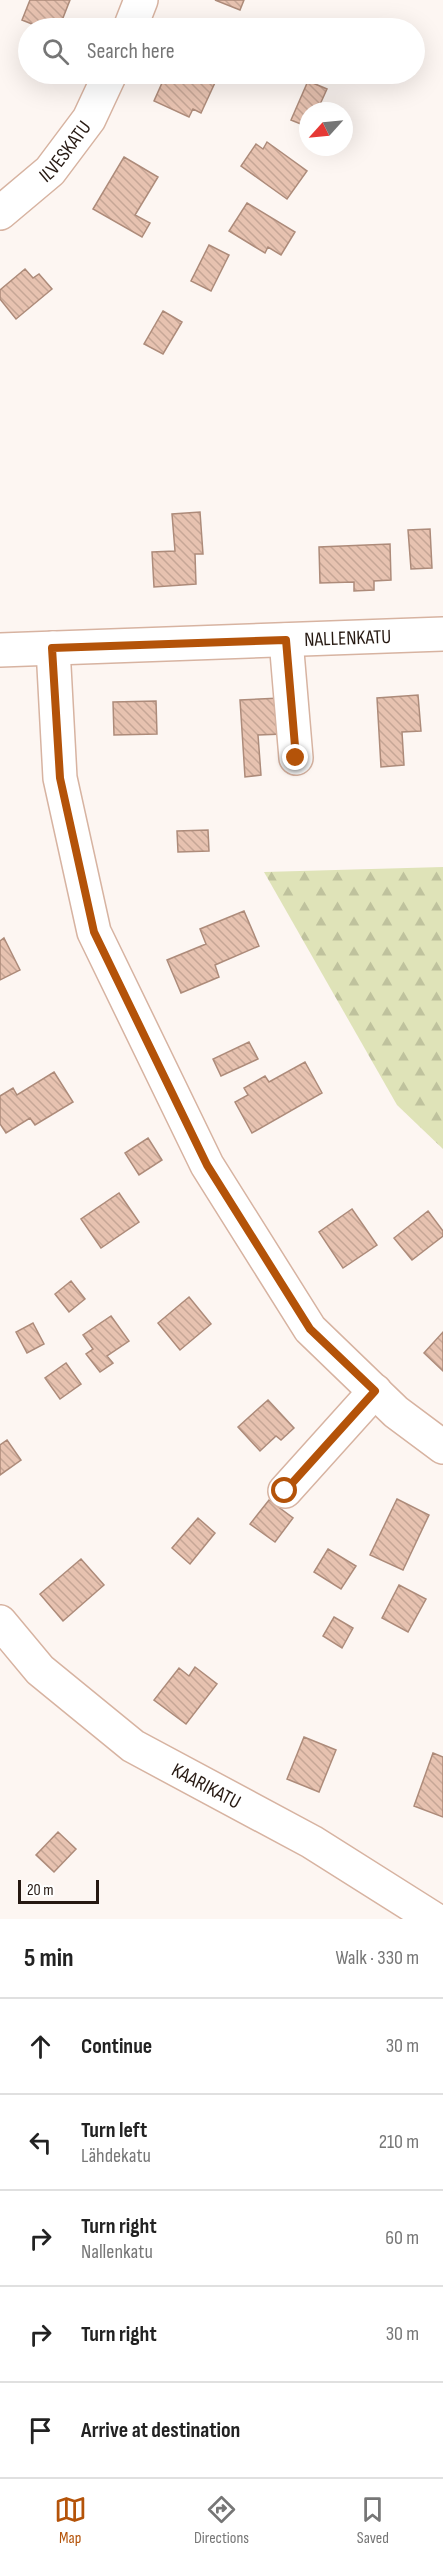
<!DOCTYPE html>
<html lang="en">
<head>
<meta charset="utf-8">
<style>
	:root { --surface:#fff; --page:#f6f6f6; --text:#222; --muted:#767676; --line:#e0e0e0; --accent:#b45309 }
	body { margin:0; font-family:"Sofia Sans Condensed",sans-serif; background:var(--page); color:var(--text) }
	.compass { position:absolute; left:299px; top:102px; width:54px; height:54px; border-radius:50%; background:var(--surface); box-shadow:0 6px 24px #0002; rotate:243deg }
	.scale { position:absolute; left:18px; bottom:15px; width:81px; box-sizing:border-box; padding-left:6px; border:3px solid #261912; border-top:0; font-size:16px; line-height:21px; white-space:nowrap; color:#261912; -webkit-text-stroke:4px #fff; paint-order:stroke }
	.stop { position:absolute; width:18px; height:18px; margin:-14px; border:4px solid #b45309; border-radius:50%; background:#fff }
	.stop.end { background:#b45309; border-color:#fff; box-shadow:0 2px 6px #0008 }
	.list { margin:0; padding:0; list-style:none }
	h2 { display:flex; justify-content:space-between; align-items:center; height:78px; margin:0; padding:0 24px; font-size:26px }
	h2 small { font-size:20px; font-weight:400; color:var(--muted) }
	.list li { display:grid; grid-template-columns:39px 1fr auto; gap:18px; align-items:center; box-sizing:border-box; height:96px; padding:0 24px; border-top:2px solid var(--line) }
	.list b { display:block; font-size:22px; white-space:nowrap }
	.list p { margin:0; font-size:20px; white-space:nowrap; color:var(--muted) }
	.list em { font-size:20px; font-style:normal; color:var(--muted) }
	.icon { flex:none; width:33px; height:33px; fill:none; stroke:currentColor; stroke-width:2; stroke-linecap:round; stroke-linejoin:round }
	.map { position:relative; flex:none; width:443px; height:1919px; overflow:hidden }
	.search { position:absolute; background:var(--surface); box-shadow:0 6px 24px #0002; left:18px; right:18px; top:18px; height:66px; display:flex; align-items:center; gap:15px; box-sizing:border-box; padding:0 21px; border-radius:33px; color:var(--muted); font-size:22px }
	.sheet { height:558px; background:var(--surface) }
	nav { display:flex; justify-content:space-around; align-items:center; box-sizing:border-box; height:84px; border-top:2px solid var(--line); background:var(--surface); font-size:16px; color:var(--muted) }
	nav a { display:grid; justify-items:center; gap:3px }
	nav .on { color:var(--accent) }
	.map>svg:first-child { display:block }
	.forest { fill:url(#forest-firs) }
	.building { fill:url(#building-back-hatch); stroke:#ad8b7a; stroke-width:1.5 }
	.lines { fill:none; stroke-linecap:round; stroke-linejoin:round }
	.minor-casing { stroke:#d7b3a1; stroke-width:36 }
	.minor { stroke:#fff; stroke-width:33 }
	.route { stroke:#b45309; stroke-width:8 }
	.labels { text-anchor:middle; stroke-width:4.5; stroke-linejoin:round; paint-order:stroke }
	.street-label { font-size:20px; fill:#261912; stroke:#fff }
</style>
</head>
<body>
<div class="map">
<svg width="443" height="1919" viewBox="0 0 443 1919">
	<defs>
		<pattern id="forest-firs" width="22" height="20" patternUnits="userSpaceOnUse" patternTransform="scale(1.5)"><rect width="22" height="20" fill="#dfe3b8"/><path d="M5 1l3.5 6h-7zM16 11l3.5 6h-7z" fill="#bfc29d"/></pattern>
		<pattern id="building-back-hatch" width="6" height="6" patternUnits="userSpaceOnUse" patternTransform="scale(1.5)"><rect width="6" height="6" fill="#e7c2b0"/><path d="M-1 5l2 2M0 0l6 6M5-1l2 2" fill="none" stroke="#c6a696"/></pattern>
	</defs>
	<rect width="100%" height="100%" fill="#fdf6f2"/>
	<path class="forest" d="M443 867V1149L397 1105 264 872Z"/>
	<path class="building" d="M30 0H70L59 28H42L22 20Z
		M215 0H244L240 10Z
		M166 74H219L201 113 193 109 189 117 154 101Z
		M308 81 327 89 317 111H308V127L291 120Z
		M267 142 307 171 287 199 241 166 256 144 263 149Z
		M124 157 158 177 135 215 150 223 142 237 93 209Z
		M247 203 295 232 281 255 268 247 265 253 229 231Z
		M209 245 229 255 211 291 191 281Z
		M25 269 33 278 39 274 52 289 16 319 0 299V290Z
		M163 311 182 322 163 354 144 344Z
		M200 512 203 554H195L196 584 154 587 152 552 175 551 172 514Z
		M430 529 432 568 411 569 408 530Z
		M390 544 391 580 374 581V590L354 591V582L320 583 319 547Z
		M418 695 421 731 402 732 404 765 381 767 377 698Z
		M280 698 283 734 258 735 261 775 245 777 240 700Z
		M156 701 157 734 114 735 113 702Z
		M208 830 209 851 178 852 177 831Z
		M244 911 259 946 215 965 219 977 181 993 167 960 206 944 200 929Z
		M4 938 20 970 0 980V941Z
		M249 1042 258 1059 221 1076 213 1059Z
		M305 1062 322 1093 252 1133 235 1102 248 1095 244 1088 265 1076 269 1082Z
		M54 1072 73 1102 35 1125 30 1118 6 1133 0 1124V1096L13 1088 17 1095Z
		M148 1138 162 1160 139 1175 125 1153Z
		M119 1193 139 1222 101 1248 81 1219Z
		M352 1209 377 1245 343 1268 319 1232Z
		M428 1211 443 1231V1236L412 1260 394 1238Z
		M71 1281 85 1299 69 1312 55 1294Z
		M189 1297 211 1324 180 1350 158 1323Z
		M111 1316 129 1341 107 1356 113 1363 100 1372 86 1354 93 1349 83 1335Z
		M33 1323 44 1344 27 1353 16 1332Z
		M443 1332V1371L424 1353Z
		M66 1363 81 1384 60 1399 45 1378Z
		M268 1400 294 1428 281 1440 276 1436 260 1451 238 1427Z
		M7 1440 21 1460 0 1475V1445Z
		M397 1499 429 1515 403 1570 370 1555Z
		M269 1500 293 1518 275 1542 250 1524Z
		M198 1518 215 1533 190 1564 172 1548Z
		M328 1549 356 1566 341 1589 314 1572Z
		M81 1559 104 1585 63 1621 40 1594Z
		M399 1585 426 1599 408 1632 382 1618Z
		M334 1617 353 1628 342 1648 323 1636Z
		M195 1667 217 1684 186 1724 154 1700 179 1668 189 1676Z
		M304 1737 336 1750 319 1792 287 1779Z
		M433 1753 443 1757V1817L414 1806Z
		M58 1832 76 1849 54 1872 36 1855Z"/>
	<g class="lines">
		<defs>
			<g id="minor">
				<path d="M130 28 141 0"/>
				<path id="s1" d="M0 213 50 171 89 119 110 74"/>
				<path d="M286 640 296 758"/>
				<path d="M53 648 60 778 94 932 207 1165 310 1329 396 1412 443 1447"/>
				<path id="s2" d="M0 650 443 634"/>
				<path d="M285 1491 375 1391"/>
				<path id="s3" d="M0 1622 40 1670 133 1746 312 1842 434 1919"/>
			</g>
		</defs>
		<use href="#minor" class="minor-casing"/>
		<use href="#minor" class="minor"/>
	</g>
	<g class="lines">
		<path class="route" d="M285 1491 375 1391 310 1329 207 1165 94 932 60 778 52 648 286 640 296 758"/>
	</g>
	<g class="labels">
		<g class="street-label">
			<text dy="7" stroke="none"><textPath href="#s1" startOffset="90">ILVESKATU</textPath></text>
			<text dy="7" stroke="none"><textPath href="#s2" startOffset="348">NALLENKATU</textPath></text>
			<text dy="7" stroke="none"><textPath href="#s3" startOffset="266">KAARIKATU</textPath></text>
		</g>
	</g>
</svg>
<svg class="compass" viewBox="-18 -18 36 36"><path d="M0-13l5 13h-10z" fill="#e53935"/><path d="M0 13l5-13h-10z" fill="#767676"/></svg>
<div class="scale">20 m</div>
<div class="stop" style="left:285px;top:1491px"></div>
<div class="stop end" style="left:296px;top:758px"></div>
<div class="search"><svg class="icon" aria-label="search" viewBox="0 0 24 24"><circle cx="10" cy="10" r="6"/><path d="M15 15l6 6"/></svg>Search here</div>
</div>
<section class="sheet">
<h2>5 min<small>Walk · 330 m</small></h2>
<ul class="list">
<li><svg class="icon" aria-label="ahead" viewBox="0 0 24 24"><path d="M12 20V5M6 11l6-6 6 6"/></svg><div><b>Continue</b></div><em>30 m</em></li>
<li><svg class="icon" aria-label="left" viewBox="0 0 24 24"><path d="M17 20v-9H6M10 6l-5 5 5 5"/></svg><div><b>Turn left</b><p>Lähdekatu</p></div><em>210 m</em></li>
<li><svg class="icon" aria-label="right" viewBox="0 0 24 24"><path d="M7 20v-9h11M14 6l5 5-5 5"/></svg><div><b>Turn right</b><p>Nallenkatu</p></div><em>60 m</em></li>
<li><svg class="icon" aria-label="right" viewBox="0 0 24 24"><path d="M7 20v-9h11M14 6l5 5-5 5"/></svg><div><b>Turn right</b></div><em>30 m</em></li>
<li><svg class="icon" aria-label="arrive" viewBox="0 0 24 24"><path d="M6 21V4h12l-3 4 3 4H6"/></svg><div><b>Arrive at destination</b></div></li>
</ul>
</section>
<nav>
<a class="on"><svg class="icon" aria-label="map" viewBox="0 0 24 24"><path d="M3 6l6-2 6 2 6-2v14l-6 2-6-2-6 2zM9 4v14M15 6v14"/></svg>Map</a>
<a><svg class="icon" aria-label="directions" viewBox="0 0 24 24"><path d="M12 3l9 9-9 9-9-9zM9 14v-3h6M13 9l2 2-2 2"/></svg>Directions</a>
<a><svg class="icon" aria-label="saved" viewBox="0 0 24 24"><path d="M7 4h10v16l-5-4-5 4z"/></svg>Saved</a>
</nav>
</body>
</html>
